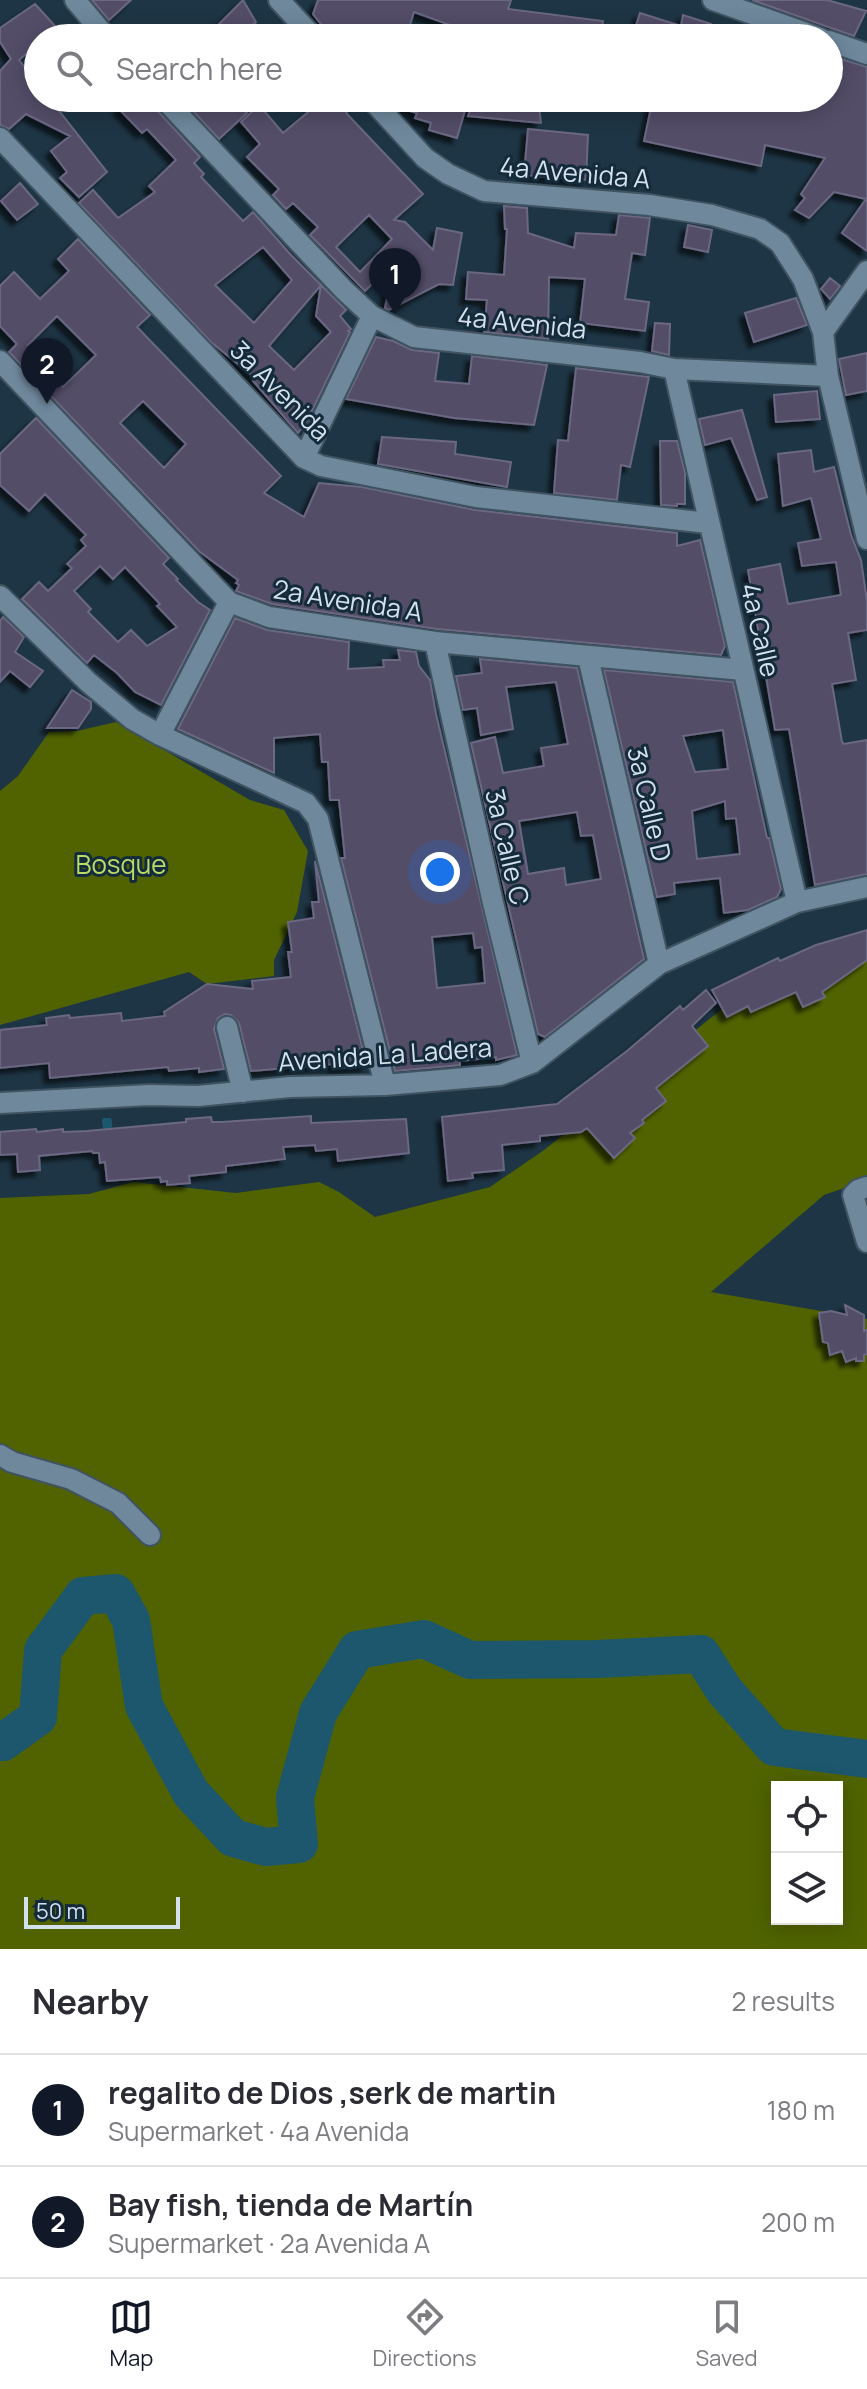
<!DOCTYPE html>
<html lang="en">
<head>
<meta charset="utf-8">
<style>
	:root { --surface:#fff; --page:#f7f7f7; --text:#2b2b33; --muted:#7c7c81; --line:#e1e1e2; --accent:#111827 }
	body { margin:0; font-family:Manrope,sans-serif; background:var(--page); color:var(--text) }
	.controls { position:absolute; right:24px; bottom:24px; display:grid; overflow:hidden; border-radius:0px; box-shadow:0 4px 20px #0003 }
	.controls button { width:72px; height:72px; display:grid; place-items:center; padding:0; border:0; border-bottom:2px solid var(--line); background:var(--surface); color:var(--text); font:40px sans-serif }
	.scale { position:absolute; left:24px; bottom:20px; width:156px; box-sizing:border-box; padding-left:8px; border:4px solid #d4e1ec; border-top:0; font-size:22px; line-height:28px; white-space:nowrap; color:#d4e1ec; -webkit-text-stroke:6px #142b3b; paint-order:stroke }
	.you { position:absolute; left:440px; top:872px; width:28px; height:28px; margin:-20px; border:6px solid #fff; border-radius:50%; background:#1a73e8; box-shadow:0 0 0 12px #1a73e833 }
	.badge { display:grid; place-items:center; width:52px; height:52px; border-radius:50%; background:var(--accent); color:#fff; font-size:26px; font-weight:700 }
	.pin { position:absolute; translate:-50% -66px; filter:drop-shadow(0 2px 4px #0008) }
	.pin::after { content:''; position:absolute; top:42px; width:28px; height:24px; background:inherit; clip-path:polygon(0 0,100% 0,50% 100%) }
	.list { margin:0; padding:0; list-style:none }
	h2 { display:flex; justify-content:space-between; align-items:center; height:104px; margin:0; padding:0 32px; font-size:34px }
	h2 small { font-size:26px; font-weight:400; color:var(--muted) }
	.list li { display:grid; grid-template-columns:52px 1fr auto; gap:24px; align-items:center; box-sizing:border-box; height:112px; padding:0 32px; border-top:2px solid var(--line) }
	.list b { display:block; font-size:30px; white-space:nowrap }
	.list p { margin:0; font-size:26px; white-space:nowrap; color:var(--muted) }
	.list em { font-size:26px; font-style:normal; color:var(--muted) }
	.icon { flex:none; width:44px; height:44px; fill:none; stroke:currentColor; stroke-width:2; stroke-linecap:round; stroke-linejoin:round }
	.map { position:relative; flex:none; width:867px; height:1949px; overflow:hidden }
	.search { position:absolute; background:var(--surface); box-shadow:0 4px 20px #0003; left:24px; right:24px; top:24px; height:88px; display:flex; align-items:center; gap:20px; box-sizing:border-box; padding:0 28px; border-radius:44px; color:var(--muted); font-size:30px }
	.sheet { height:328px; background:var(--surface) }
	nav { display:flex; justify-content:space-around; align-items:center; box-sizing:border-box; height:112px; border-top:2px solid var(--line); background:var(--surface); font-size:22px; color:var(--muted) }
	nav a { display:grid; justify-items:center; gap:4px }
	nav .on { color:var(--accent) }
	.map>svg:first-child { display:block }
	.green { fill:#506300; fill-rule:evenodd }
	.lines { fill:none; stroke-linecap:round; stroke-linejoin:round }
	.stream { stroke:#1c576e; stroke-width:6 }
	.river { stroke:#1c576e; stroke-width:38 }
	.building { fill:#524d67; stroke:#6b6782; stroke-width:2; fill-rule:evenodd; filter:url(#shadow) }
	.minor-casing { stroke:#3f5361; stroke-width:24 }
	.minor { stroke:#6f889c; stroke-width:20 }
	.labels { text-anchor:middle; stroke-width:6; stroke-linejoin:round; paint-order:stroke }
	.street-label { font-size:26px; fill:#d4e1ec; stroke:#142b3b }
	.park-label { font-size:26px; fill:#bbda66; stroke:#142b3b }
</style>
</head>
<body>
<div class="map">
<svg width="867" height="1949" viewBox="0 0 867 1949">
	<defs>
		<filter id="shadow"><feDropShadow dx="-5.5" dy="5.5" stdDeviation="2" flood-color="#0009"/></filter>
	</defs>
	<rect width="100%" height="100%" fill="#1e3545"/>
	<path class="green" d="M116 722 250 800 284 810 308 851 297 912 274 960V976L207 984 189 972 0 1025V791L18 776 49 732 77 731Z
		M867 957V1180L824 1195 711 1292 867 1319V1949H0V1198L89 1194 133 1182 236 1193 319 1182 339 1192 375 1217 490 1187 544 1150 731 1002ZM777 1787H837V1919H777Z"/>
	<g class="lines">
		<path class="stream" d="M105 1121H109V1127L106 1128Z"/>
		<path class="river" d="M0 1741 3 1742 38 1717 43 1650 83 1596 116 1593 131 1620 144 1706 191 1793 233 1838 266 1847 299 1844 295 1798 318 1713 357 1650 424 1639 470 1660 596 1659 701 1654 724 1690 774 1747 867 1759"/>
	</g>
	<path class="building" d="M92 0H131L109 20Z
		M243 0 256 22 240 38H205Z
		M318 0H511L508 9 603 21 601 38H461L464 30 414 12 406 38H332L313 14Z
		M752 0H827L866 11 854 36Z
		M35 4 66 38H38V44L19 60 38 84V98H49L107 172 79 197 60 178 67 172 51 151 70 136 26 114 9 129 0 125V71L11 59 0 42V28Z
		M640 13 681 26 683 15 711 24 707 38H632Z
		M829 55 867 67V251L842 233 866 199 834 192 809 218 795 210 805 198 801 194 825 158 765 145 761 166 644 141 653 98H829Z
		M124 98H150L154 107 200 157 194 163 204 174 201 177 243 221 253 212 291 255 346 310 340 316 351 329 348 331 350 332 307 421 298 433 253 381 255 378 211 342 79 203 93 190 118 218 155 192 149 186 176 160 147 129 142 133 119 109ZM263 247 292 280 254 323 215 285ZM321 285 316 316 331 332 294 370 269 346Z
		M181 98H233L247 113 219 139Z
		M325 98H357L358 101 346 113 423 194 394 220 405 222 433 250 437 228 462 233 453 285 439 284 389 310 385 308 394 262 365 291 310 235 318 227 293 203 286 209 273 195 279 189 247 157 260 144 241 122 259 105 283 133ZM369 215 392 239 360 272 336 247Z
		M388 98H436L466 107 457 138 429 130 431 123 415 118 417 113 396 107Z
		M474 98H538L541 123 468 116Z
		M528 129 588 135 586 180 524 175Z
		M20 183 38 204 17 220 1 201Z
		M504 206 527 208 528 233 574 248 576 233 616 235 619 215 650 218 645 255 632 253 625 299 649 302 645 331 580 323 585 279 549 277 548 339 484 332 487 300 466 299 468 272 504 275 507 229H505Z
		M688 225 712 230 708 252 684 247Z
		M78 239 150 315 137 327 281 476 264 493 304 517 319 483 362 487 475 510 677 533V546L700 540 725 646 721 655 437 629 272 604 236 591 239 585 236 583 238 580 200 552 9 352 17 344 0 326V286L14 272 40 299 69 271 58 259ZM57 316 96 355 63 387 34 358 38 354 28 345ZM143 401 186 444 164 468 120 423Z
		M830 278 840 286 830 299 821 289Z
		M796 298 807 325 754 342 745 313Z
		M655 323 670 324 669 355 652 351Z
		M376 337 393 341 412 350 439 353 435 381 469 384 472 356 547 365 534 425 454 418 346 399Z
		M867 353V391L846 395 839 359Z
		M576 368 649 377 630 467 621 465 617 500 554 493 558 440 568 441Z
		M817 391 820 419 776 422 774 395Z
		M742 410 767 497 757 500 731 438 705 445 699 419Z
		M36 418 169 558 163 564 178 579 176 580 198 602 210 610 161 705 135 692 117 673 94 655 87 663 22 599 39 582 48 591 72 568 67 564 86 546 81 540 86 535 45 494 29 511 0 485V454ZM100 566 113 579 125 567 160 604 157 606 177 627 147 646 131 630 118 642 88 612 91 609 74 591Z
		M382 437 456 442 455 454 511 462 507 487 378 464Z
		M660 441H677L685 473V504H677V506L661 505Z
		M811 450 814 472 834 467 851 535 861 560 867 601V630L848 633 856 680 832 684 842 742 844 744 867 740V874L815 885 789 729 775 730 748 570 780 564 788 604 841 595 836 562 802 566 798 543 821 539 811 498 783 506 778 454Z
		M3 617 24 637 15 652 43 671 30 687 10 671 0 682V621Z
		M235 618 267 630 349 642 348 669 384 667 383 660H400L398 650 416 652 419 666 430 680 436 714 517 1055 496 1060V1057L460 1061V1065L395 1071 341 858H345L339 800H330L328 762H322L320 734 274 738V773L178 729ZM473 933 475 948 482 947 485 983 437 988 432 937Z
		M480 659 577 668 644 959 545 1037 538 1034 471 743 495 737 503 773 544 766 541 748 568 744 556 682 506 687 513 729 481 735 477 708 463 710 456 676 482 673ZM577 812 581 836 593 835 601 879 566 885 564 868 528 874 519 821Z
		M604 670 733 682 767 838H769L781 889 777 897 748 910 724 913 720 878 674 883 675 894 657 897ZM723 730 728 769 695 772 683 736ZM725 801 726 819 736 818 740 854 697 859 692 811Z
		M72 690 91 702V709L78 728H47Z
		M315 861 367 1066 334 1068V1064L251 1071 239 1023 231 1015 225 1014 218 1018 214 1029 224 1069 199 1072V1068L169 1071 168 1067 50 1078 49 1063 0 1068V1030L47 1025 46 1018 69 1015 70 1018 121 1013 122 1021 165 1016 164 1012 207 984 253 989 252 981 291 977 288 952H292L288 922 314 918 312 902H319Z
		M867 930V960L822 992 825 997 803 1007 796 992 751 1012 748 1006 727 1017 712 990 778 958 780 961 816 945Z
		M706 990 716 1003 692 1026 708 1046 656 1088 666 1101 642 1120 644 1123 630 1133 635 1138 614 1158 587 1128 581 1132 540 1136V1141L502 1145 504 1170 472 1173 473 1178 448 1181 442 1117 557 1104 627 1051 680 1006 683 1010Z
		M311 1116V1123L406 1119 409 1153 338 1161 337 1149 316 1151 315 1145 283 1147 285 1159 226 1166V1172L189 1176 190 1183 167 1185V1181L161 1182 160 1177 107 1181 105 1162 100 1163 99 1153H93L92 1151 39 1156 40 1170 18 1172 17 1154 0 1155V1132L36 1129 37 1132 63 1129V1132L87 1131 186 1122V1119L211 1117 212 1122H222Z
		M845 1305 864 1315V1331L867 1330V1354L864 1355V1361H856V1358L846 1362 842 1351 830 1355 828 1343 823 1342 819 1313 831 1311 847 1315Z"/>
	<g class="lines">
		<defs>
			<path id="minor" d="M75 0 107 38
				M279 0 314 38
				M713 0 820 38
				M829 41 867 54
				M163 98 344 290 372 316 414 337 640 362 674 369 828 376
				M370 98 425 158 448 174 484 191 649 205 712 215 760 229 780 243 803 279 823 332 828 376 867 539
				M0 138 304 458 321 466 476 497 708 523
				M823 332 867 271
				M0 361 229 602 269 617 435 642 743 670
				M674 369 797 902
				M304 458 372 316
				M0 596 88 682 132 719 160 735 306 803 318 819 385 1085
				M435 642 493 903 532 1063
				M588 657 659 964
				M160 735 229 602
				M227 1027 243 1092
				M0 1103 149 1095 198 1096 290 1087 385 1085 500 1075 532 1063 659 964 797 902 867 887
				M867 1187 858 1190 853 1195 867 1242
				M0 1455 12 1462 71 1479 118 1503 150 1535"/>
		</defs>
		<use href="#minor" class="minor-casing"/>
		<use href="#minor" class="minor"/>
	</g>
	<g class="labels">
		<g class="street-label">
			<text transform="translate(575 173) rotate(5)" y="9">4a Avenida A</text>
			<text transform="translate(522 323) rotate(6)" y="9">4a Avenida</text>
			<text transform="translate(280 391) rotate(45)" y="9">3a Avenida</text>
			<text transform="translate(348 601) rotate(9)" y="9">2a Avenida A</text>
			<text transform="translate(760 630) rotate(77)" y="9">4a Calle</text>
			<text transform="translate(649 804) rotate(77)" y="9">3a Calle D</text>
			<text transform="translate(507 847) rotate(77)" y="9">3a Calle C</text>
			<text transform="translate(385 1055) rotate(-4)" y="9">Avenida La Ladera</text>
		</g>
		<g class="park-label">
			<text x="121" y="874">Bosque</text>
		</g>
	</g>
</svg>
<div class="controls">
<button><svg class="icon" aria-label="locate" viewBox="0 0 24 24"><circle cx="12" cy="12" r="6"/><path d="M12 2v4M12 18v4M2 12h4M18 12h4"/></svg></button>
<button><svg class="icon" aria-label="layers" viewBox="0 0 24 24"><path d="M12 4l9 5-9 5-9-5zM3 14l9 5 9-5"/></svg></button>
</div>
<div class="scale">50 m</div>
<div class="you"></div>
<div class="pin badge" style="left:395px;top:314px">1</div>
<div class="pin badge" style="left:47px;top:404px">2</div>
<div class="search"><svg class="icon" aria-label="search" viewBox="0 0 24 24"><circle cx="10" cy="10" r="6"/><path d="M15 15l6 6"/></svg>Search here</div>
</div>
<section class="sheet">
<h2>Nearby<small>2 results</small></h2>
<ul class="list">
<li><span class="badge">1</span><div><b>regalito de Dios ,serk de martin</b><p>Supermarket · 4a Avenida</p></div><em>180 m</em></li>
<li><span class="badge">2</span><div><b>Bay fish, tienda de Martín</b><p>Supermarket · 2a Avenida A</p></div><em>200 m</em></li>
</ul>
</section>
<nav>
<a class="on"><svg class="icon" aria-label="map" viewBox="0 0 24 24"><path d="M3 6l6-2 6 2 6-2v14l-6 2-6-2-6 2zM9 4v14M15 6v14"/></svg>Map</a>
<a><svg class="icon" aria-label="directions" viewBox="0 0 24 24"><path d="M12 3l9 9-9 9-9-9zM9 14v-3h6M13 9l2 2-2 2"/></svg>Directions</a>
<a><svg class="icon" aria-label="saved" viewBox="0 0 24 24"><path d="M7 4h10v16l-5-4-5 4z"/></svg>Saved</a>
</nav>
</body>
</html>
